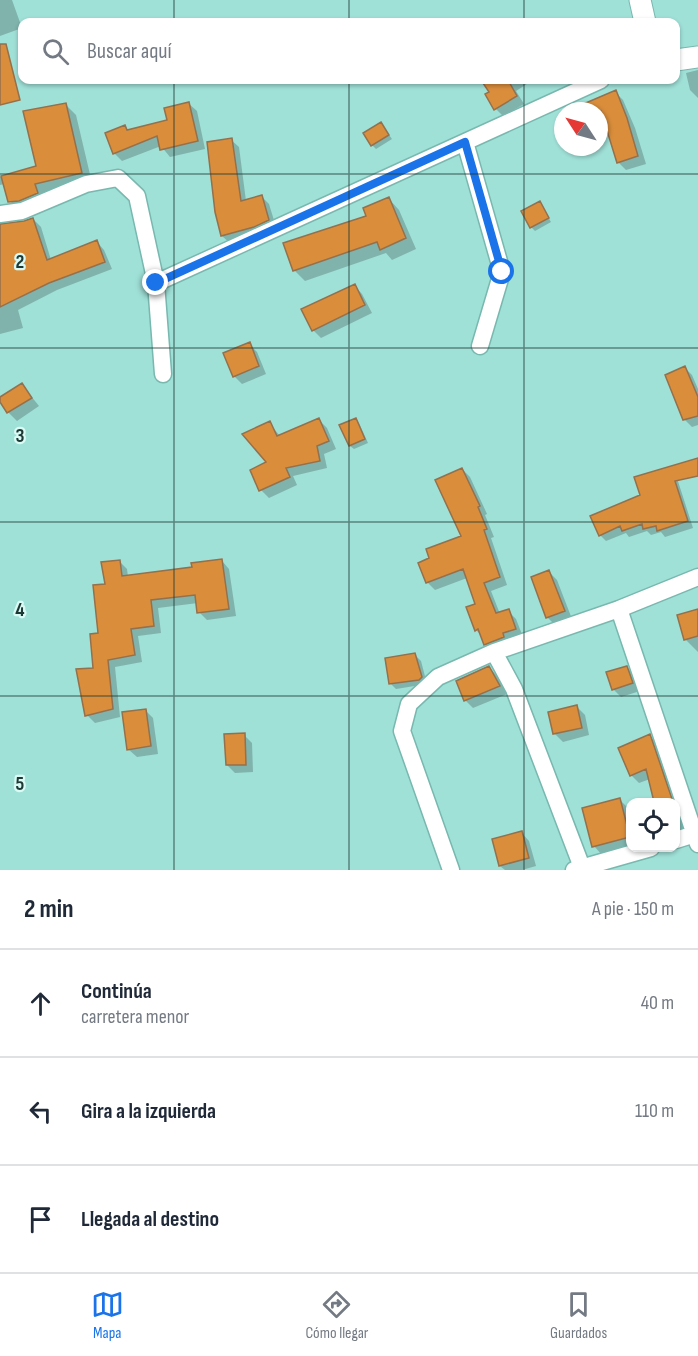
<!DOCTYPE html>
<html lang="es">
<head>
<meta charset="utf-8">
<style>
	:root { --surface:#fff; --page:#f6f6f7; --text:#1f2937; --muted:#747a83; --line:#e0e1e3; --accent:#1a73e8 }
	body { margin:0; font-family:"Sofia Sans Condensed",sans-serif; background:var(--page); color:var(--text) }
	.controls { position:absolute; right:18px; bottom:18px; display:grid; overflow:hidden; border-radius:12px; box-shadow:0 2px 4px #0004 }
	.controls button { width:54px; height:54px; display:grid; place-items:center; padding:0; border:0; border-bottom:2px solid var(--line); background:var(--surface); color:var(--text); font:30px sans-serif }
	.compass { position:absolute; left:554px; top:102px; width:54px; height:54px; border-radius:50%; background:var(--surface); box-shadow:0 2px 4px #0004; rotate:306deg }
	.stop { position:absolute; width:18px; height:18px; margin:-14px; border:4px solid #1a73e8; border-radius:50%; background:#fff }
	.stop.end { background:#1a73e8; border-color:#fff; box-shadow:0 2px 6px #0008 }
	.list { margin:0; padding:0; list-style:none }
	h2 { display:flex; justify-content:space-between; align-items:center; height:78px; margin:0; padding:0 24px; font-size:26px }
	h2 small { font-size:20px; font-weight:400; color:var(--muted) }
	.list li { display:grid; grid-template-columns:39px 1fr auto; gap:18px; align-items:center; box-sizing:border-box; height:108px; padding:0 24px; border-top:2px solid var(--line) }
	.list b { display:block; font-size:22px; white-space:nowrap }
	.list p { margin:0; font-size:20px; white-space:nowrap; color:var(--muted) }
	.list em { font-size:20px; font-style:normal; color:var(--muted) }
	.icon { flex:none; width:33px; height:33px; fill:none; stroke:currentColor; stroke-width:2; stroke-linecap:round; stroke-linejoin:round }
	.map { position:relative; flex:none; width:698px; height:870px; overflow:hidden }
	.search { position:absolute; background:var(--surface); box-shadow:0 2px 4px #0004; left:18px; right:18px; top:18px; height:66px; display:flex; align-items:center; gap:15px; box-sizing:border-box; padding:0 21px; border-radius:12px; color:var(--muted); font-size:22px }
	.sheet { height:402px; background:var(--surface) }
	nav { display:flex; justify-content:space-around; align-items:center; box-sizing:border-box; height:84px; border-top:2px solid var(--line); background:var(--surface); font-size:16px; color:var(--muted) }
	nav a { display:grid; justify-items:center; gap:3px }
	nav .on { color:var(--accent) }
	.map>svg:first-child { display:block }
	.shadow { fill:#0003 }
	.building { fill:#da8e3b; stroke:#94704d; stroke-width:1.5 }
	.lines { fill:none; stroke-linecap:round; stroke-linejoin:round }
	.minor-casing { stroke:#78b8af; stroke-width:19 }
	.tertiary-casing { stroke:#78b8af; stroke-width:23 }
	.minor { stroke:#fff; stroke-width:16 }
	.tertiary { stroke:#fff; stroke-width:21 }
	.route { stroke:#1a73e8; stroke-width:8 }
	.grid { fill:none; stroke:#1e3935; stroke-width:1.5; stroke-opacity:0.55 }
	.grid-label { font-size:20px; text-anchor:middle; font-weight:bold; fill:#1e3935; stroke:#dafaf5; stroke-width:4.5; stroke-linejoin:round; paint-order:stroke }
</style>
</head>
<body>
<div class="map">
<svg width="698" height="870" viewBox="0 0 698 870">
	<rect width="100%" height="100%" fill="#9fe0d7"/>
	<path class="shadow" d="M0 0H12L22 28 0 36Z
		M698 70V98L690 90 686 73Z
		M483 80H533L516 91 524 104 503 116 496 109 491 92Z
		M615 92 623 100 635 128 646 164 626 170 618 162 606 123 599 126V111H587Z
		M188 103 197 111 205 149 170 157 161 146 122 161 114 153 124 127 128 131 169 121Z
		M65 104 76 115 92 183 20 212 10 201 4 184 0 185V177L38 167Z
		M381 124 392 139 376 149 372 145Z
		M231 140 239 147 246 201 261 196 269 204 276 227 230 243 222 236Z
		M389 199 399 210 416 249 392 260 386 253 305 281 294 270 368 217Z
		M539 202 551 222 535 231 531 227Z
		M33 219 41 227 51 260 97 242 104 250 112 269 57 290 18 310 23 328 0 334V225L24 223Z
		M354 285 362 294 372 313 321 338 313 330Z
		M249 344 257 352 266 374 242 384 234 376Z
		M685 368 692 375 698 389V425L692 427 684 419Z
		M22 385 39 406 17 421 8 412 0 399Z
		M356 419 359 423 368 443 354 449 350 446Z
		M319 420 327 428 336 449 324 454 327 468 293 476 297 485 269 498 261 490 269 463V423L280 436Z
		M462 469 470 477 487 514 485 515 494 537 491 538 507 585 491 591 500 614 508 611 516 619 523 637 493 652 485 644 482 636 476 630 477 604 467 578 435 590 427 582 463 537Z
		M676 475 693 528 665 537 661 532 651 535 647 531 629 537 626 533 606 541 600 535 642 496Z
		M119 561 127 569 128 577 193 568 222 561 229 569 236 616 207 620 199 612 198 603 158 608 161 633 138 636 142 662 115 667 120 717 95 723 87 715 106 585Z
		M549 572 557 580 572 619 555 625 547 617Z
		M698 610V652L685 639Z
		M415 655 421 661 427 684 396 689 390 683Z
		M489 667 497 676 507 694 473 708 465 700Z
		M627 667 635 676 640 691 621 697 613 689Z
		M577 707 585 715 589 735 563 742 555 734 550 713Z
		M145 710 153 718 158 754 137 757 128 749Z
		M244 735 252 743 253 772 235 773 227 765Z
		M650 736 658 744 688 835 676 838V802H655L650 779 639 783 631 775Z
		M620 800 628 808 630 817V847L602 855 594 846Z
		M521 832 529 841 536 866 522 870H505L500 866Z"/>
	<path class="building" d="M0 44H6L20 100 0 105Z
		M481 80H508L517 96 494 110 485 94 489 92Z
		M616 90 627 118 638 156 617 163 601 111H567Z
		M189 102 198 141 160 150 157 136 113 154 105 133 125 125 127 130 167 120 164 108Z
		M66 103 82 173 35 184 38 193 19 201 8 202 1 176 36 166 23 111Z
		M381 122 389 135 371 146 363 133Z
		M232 138 241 201 262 195 269 220 254 227 221 236 215 212 207 142Z
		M389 197 406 238 380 250 377 242 293 271 283 243 366 216 363 208Z
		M540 201 549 218 530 228 521 211Z
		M33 218 47 260 97 240 105 262 49 283 0 307V224L24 221Z
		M355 284 365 305 312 331 301 309Z
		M250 342 259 366 233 377 223 353Z
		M685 366 698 397V416L683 420 665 375Z
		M22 383 32 398 7 413 0 402V397Z
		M319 418 329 441 317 446 320 461 286 468 290 477 259 491 250 470 266 462 242 434 270 421 277 436Z
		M356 418 365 439 349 446 339 425Z
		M698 458V476L675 481 688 521 657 531 656 526 643 529 642 524 622 531 620 526 599 536 590 516 640 495 634 477Z
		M462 468 480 506 478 507 487 529 484 530 500 577 484 583 496 613 509 609 516 629 503 633 504 637 484 645 478 629 475 631 466 607 475 604 463 569 426 583 418 563 429 558 426 549 461 536 435 480Z
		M222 559 229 609 197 613 195 595 151 600 154 626 131 629 135 655 108 660 113 709 85 716 76 669 93 668 90 634 98 633 93 585 105 584 101 562 120 560 122 576 192 567 191 563Z
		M549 570 565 611 546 618 531 577Z
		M698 609V636L684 640 677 615Z
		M415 653 422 677 419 680 389 684 385 658Z
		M489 666 500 686 464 701 456 681Z
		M627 666 633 683 612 690 606 672Z
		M577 705 582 728 553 734 548 712Z
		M146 709 151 746 127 750 122 712Z
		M245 733 246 765H226L224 734Z
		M650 734 673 802H654L646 769 630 776 618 748Z
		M620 798 630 837 592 847 582 808Z
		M522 831 529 858 499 866 492 839Z"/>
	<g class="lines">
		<defs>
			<path id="minor" d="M465 142 502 272 480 346
				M0 214 22 211 86 184 118 178 137 196 156 283 163 374
				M156 283 601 80
				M619 609 698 844
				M494 652 514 689 583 870
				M676 840 695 834
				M451 870 402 731 409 704 438 677 494 652 619 609 698 577
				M574 870 651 848"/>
			<path id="tertiary" d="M640 0 645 22
				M676 60 698 57"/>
		</defs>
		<use href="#minor" class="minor-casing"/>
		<use href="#tertiary" class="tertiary-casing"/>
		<use href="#minor" class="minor"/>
		<use href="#tertiary" class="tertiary"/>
	</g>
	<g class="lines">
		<path class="route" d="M156 283 465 142 502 272"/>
	</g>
	<path class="grid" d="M174 0V22M349 0V22M524 0V22M174 80V870M349 80V870M524 80V870M0 174H698M0 348H698M0 522H698M0 696H698"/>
	<g class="grid-label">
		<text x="20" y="268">2</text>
		<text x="20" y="442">3</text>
		<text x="20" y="616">4</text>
		<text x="20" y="790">5</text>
	</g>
</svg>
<div class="controls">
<button><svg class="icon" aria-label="locate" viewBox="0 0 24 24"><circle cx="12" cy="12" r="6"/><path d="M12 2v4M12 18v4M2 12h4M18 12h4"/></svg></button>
</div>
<svg class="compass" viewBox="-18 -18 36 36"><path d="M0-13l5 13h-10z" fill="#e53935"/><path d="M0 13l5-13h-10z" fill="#747a83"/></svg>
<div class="stop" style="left:502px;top:272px"></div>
<div class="stop end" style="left:156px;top:283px"></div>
<div class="search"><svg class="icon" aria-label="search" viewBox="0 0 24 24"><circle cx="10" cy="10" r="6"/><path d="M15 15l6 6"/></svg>Buscar aquí</div>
</div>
<section class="sheet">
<h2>2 min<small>A pie · 150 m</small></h2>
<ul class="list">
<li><svg class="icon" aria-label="ahead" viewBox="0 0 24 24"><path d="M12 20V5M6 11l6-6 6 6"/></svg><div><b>Continúa</b><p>carretera menor</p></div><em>40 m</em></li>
<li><svg class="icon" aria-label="left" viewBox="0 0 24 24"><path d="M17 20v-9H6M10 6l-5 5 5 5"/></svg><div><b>Gira a la izquierda</b></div><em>110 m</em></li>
<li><svg class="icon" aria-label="arrive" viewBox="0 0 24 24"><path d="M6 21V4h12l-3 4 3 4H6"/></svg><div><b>Llegada al destino</b></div></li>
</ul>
</section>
<nav>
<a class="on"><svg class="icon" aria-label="map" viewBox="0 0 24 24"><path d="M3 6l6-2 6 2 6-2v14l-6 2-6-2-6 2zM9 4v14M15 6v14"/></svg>Mapa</a>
<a><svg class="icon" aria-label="directions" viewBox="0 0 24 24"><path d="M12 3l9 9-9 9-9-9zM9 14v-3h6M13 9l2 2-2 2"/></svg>Cómo llegar</a>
<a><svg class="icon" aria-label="saved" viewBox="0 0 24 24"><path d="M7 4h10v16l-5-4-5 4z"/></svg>Guardados</a>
</nav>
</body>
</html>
